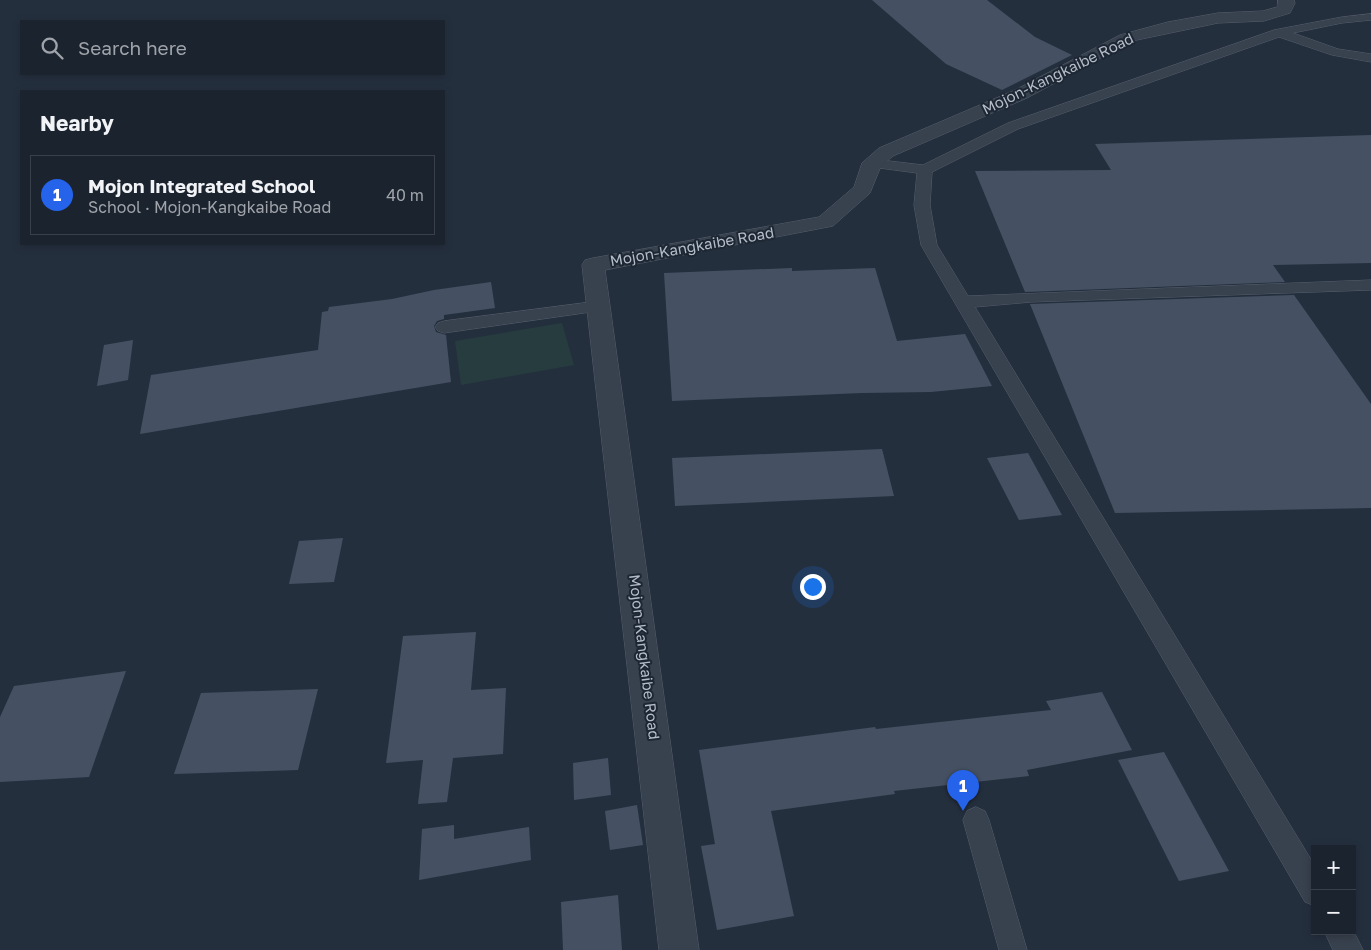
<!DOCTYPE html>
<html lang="en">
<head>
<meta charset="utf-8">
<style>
	:root { --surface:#1b232e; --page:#242b36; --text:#f1f3f6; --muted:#a0a4aa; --line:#39404a; --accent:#2563eb }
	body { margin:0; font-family:"Golos Text",sans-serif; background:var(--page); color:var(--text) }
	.controls { position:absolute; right:15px; bottom:15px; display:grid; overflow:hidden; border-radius:0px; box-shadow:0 2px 8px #0003 }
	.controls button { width:45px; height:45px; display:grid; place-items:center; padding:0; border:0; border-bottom:1px solid var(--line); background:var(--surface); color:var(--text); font:25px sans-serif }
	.you { position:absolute; left:812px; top:586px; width:18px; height:18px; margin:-12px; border:4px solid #fff; border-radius:50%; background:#1a73e8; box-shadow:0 0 0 8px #1a73e833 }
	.badge { display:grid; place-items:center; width:32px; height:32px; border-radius:50%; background:var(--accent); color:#fff; font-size:16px; font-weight:700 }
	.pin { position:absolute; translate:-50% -41px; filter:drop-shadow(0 1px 2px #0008) }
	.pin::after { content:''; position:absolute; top:26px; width:18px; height:15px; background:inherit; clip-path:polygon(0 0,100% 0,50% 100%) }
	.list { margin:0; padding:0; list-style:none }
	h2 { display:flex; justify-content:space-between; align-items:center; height:65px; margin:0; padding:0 20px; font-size:21px }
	h2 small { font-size:16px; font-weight:400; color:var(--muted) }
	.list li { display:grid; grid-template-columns:32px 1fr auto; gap:15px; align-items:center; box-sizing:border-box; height:80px; margin:0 10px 10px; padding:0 10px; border:1px solid var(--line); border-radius:0px }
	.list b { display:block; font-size:19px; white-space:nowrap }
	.list p { margin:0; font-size:16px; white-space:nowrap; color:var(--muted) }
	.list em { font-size:16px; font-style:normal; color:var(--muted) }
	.icon { flex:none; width:28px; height:28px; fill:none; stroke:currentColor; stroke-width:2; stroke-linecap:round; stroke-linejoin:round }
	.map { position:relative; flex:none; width:1371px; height:950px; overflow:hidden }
	.search { position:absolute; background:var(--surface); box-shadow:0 2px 8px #0003; left:20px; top:20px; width:425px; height:55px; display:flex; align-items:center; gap:12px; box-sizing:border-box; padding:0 18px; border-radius:0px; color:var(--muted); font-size:19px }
	.panel { position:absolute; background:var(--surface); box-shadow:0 2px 8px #0003; left:20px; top:90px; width:425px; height:155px; border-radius:0px }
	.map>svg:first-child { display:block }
	.green { fill:#263c3f }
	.building { fill:#455162 }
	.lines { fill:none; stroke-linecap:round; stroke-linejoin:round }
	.service-casing { stroke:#565f6c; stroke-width:1 }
	.minor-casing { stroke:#565f6c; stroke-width:1 }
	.service { fill:#38414e; fill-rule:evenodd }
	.minor { fill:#38414e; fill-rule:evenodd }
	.labels { text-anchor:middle; stroke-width:4; stroke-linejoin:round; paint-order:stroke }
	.street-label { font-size:15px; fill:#b4bcc9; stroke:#1d2633 }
</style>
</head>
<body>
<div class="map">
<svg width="1371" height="950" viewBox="0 0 1371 950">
	<rect width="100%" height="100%" fill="#242f3e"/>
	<path class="green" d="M562 323 574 365 461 385 455 341Z"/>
	<path class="building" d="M872 0H987L1035 37 1072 55 1002 90 946 64Z
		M1371 135V263L1273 265 1285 282 1025 292 975 171 1111 170 1095 144Z
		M792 268V271L875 268 897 341 965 334 992 386 931 392 861 393 672 401 664 273Z
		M491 282 495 308 444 315V319L437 321 434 326 436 332 446 335 451 382 140 434 151 375 318 350 322 312 328 311 329 307 392 299 434 290Z
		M1294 295 1371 404V508L1115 513 1030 304Z
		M133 340 128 380 97 386 104 345Z
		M882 449 894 496 675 506 672 458Z
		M1028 453 1062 515 1019 520 987 458Z
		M343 538 334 582 289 584 299 541Z
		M476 632 471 690 506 688 503 754 453 758 447 802 418 804 423 760 386 763 403 636Z
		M126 671 89 777 0 782V717L14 686Z
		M318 689 298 770 174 774 201 693Z
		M1102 692 1132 750 1027 770 1029 776 894 791 895 794 771 811 794 916 717 930 701 846 715 844 699 750 875 727 876 729 1051 710 1046 701Z
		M1164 752 1229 871 1179 881 1118 760Z
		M608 758 611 795 574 800 573 763Z
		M637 805 643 845 610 850 605 811Z
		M454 825V839L529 827 531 860 419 880 422 829Z
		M618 895 622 950H563L561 902Z"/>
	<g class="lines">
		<defs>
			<path id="service" d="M1371 14V20L1342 23 1293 33 1338 49 1371 54V62L1332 55 1279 37 1018 129 932 172 930 205 937 245 968 296 1371 280V290L1031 302 975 307 1315 866V906L1305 902 921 245 914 205 917 173 872 167 865 163 872 159 923 165 1008 123 1274 30 1342 17Z
				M599 301 605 302 607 306 605 310 444 333 438 331 435 327 438 323 444 321Z
				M976 807 985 811 989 820 1027 950H999L963 820 967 811Z
				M1352 928 1363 950H1333L1324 931H1352Z"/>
			<path id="minor" d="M1278 0H1294L1295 3 1290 13 1264 21 1218 23 1132 41 1027 98 893 156 881 166 870 193 833 226 605 270 699 950H659L582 265 585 260 593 258 819 217 854 187 862 163 879 148 1015 90 1120 35 1168 22 1218 13 1263 11 1277 7Z"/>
		</defs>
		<use href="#service" class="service-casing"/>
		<use href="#minor" class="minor-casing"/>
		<use href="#service" class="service"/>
		<use href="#minor" class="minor"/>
	</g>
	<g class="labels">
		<g class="street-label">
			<text transform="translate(1058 74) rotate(-26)" y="5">Mojon-Kangkaibe Road</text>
			<text transform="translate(692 247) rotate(-10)" y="5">Mojon-Kangkaibe Road</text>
			<text transform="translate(644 657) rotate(83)" y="5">Mojon-Kangkaibe Road</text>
		</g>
	</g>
</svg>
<div class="controls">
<button>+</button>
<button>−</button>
</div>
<div class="you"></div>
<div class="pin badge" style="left:963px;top:811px">1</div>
<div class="search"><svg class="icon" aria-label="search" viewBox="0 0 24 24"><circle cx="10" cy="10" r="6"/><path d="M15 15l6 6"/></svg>Search here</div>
<section class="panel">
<h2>Nearby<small></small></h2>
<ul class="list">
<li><span class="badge">1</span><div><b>Mojon Integrated School</b><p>School · Mojon-Kangkaibe Road</p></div><em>40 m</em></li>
</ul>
</section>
</div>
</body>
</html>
